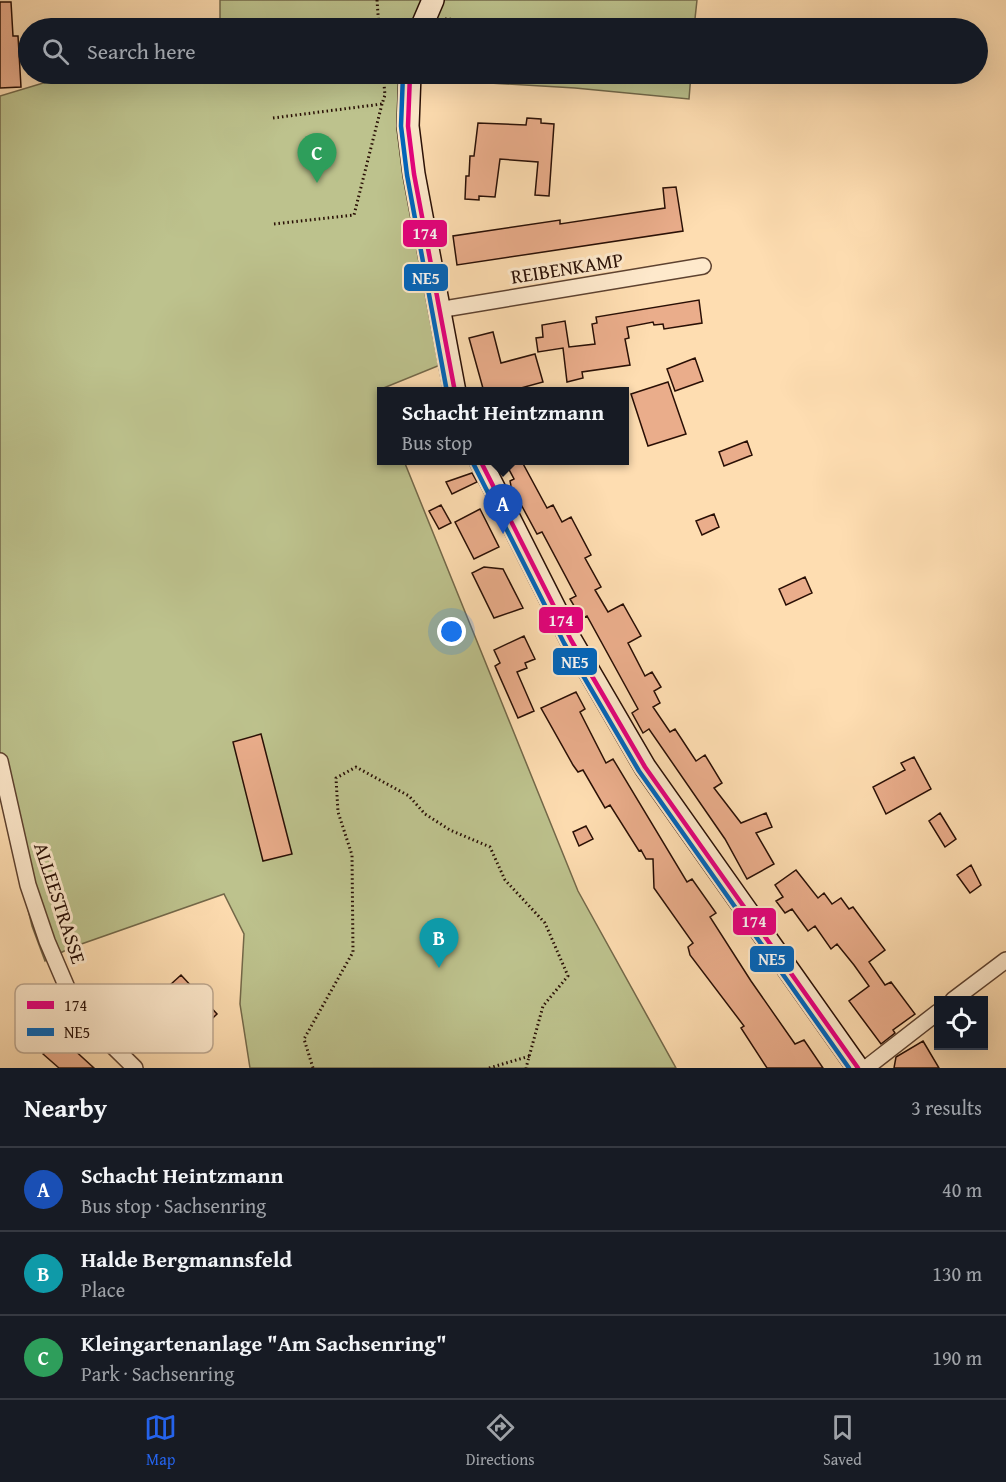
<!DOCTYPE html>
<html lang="en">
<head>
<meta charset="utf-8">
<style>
	:root { --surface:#171b24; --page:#242831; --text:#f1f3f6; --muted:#9ea1a6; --line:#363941; --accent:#2563eb }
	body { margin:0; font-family:"Gentium Book Plus",serif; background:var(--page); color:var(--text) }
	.controls { position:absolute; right:18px; bottom:18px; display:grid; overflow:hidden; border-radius:0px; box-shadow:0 6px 24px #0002 }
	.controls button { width:54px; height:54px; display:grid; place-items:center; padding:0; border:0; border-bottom:2px solid var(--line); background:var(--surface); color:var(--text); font:30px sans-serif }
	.you { position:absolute; left:452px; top:632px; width:21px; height:21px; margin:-15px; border:4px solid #fff; border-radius:50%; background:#1a73e8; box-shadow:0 0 0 9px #1a73e833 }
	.badge { display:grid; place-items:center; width:39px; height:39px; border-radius:50%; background:var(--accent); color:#fff; font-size:20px; font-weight:700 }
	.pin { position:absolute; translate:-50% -50px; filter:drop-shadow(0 2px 3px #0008) }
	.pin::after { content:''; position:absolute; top:32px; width:21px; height:18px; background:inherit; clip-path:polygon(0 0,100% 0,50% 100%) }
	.popup { position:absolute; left:377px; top:387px; width:252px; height:78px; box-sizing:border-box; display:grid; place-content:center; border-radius:0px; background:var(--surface); filter:drop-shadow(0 2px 4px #0005); font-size:20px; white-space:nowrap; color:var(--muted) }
	.popup b { font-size:22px; color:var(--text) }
	.popup::after { content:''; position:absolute; left:50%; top:100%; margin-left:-12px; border:12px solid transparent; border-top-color:var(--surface) }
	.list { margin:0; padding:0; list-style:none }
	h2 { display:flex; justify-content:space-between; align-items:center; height:78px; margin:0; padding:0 24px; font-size:26px }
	h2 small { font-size:20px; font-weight:400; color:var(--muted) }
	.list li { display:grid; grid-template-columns:39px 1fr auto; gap:18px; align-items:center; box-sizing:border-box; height:84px; padding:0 24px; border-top:2px solid var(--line) }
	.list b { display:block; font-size:22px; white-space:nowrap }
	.list p { margin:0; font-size:20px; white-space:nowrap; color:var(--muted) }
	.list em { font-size:20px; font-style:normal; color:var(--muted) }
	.icon { flex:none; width:33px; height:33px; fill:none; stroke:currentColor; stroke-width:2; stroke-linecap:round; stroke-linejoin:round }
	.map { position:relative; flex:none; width:1006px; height:1068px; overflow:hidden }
	.search { position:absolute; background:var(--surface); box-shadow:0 6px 24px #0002; left:18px; right:18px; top:18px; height:66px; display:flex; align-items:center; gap:15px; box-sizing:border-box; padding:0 21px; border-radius:33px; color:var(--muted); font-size:22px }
	.sheet { height:330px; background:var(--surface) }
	nav { display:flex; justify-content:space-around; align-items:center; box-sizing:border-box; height:84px; border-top:2px solid var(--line); background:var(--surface); font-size:16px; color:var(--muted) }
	nav a { display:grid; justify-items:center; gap:3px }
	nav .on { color:var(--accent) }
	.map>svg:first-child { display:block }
	.green { fill:#bdc28d; stroke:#736849; stroke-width:1.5 }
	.building { fill:#eaad8b; stroke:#290f05; stroke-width:1.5 }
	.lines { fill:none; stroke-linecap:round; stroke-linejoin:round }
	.street-casing { stroke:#5e4230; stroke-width:18 }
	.secondary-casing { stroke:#290f05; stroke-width:24 }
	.path { stroke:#290f05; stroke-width:3; stroke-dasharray:1.5 3; stroke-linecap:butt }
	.street { stroke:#fee9cc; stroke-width:15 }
	.secondary { stroke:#fee9cc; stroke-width:21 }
	.bus-1-casing { stroke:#fee9cc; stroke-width:9 }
	.bus-2-casing { stroke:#fee9cc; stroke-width:9 }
	.bus-1 { stroke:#e5007d; stroke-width:4.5 }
	.bus-2 { stroke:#0065bd; stroke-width:4.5 }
	.labels { text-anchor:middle; stroke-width:6; stroke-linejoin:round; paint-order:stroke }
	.street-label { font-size:20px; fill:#290f05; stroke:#fee9cc }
	.key { fill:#fee9cc; stroke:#bea890; stroke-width:1.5 }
	.key-label { font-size:16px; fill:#290f05 }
	.line-badge { stroke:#fee9cc; stroke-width:2 }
	.badge-label { font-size:16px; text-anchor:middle; font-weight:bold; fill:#fff }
</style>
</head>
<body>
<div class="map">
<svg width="1006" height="1068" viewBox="0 0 1006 1068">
	<rect width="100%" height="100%" fill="#feddb1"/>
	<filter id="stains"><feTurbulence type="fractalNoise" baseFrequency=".00333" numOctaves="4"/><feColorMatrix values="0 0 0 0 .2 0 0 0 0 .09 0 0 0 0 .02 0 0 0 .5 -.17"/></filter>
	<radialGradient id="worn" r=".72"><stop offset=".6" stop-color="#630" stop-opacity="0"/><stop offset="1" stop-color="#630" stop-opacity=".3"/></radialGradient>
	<path class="green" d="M220 0H697L694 28H220Z
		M73 74H400L399 78 406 82 445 363 381 389 382 460 404 461 578 891 676 1068H250L240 1004 244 934 224 894 70 948 45 961 32 926 0 794V96Z
		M408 74H691L689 99 575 88 407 78Z"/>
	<path class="building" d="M0 2H11L13 36H18L21 87 0 88Z
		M527 118 541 119V123L554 124 549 196 535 195 538 162 500 159 495 197 479 196V200L465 199 466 176H469L470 156H474L478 123 526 125Z
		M676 187 683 231 457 265 453 236 560 220V224L665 208 663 188Z
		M699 300 702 323 664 329 663 324 654 325 653 322 627 327 629 338 625 339 630 365 582 372 583 378 567 382 563 348 538 352 536 338 543 337 542 325 565 321 569 347 595 344 592 324 597 323 596 317Z
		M493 332 501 363 535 354 543 382 506 392H484L469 338Z
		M695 358 703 381 675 391 667 369Z
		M668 382 686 434 648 446 631 394Z
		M747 441 752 455 724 466 719 452Z
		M504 460H521L547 508 553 505 562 522 571 517 591 555 585 558 601 587 595 590 608 612 623 604 641 636 628 643 645 676 652 672 661 687 654 691 660 703 653 707 670 732 675 729 696 761 705 755 722 783 714 788 741 823 766 813 772 827 756 833 774 864 747 879 725 839 649 729 643 733 632 713 638 709 587 616 581 619 576 609 570 599 576 596 542 532 537 534 511 486 510 481 514 479Z
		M472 473 477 482 452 494 446 482Z
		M441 505 451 523 439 529 429 511Z
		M480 509 499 547 474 559 455 522Z
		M714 514 719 527 702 535 696 521Z
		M484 567 503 569 523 608 494 618 472 573Z
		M805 577 812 593 786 605 779 589Z
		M524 636 535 659 525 663 527 668 517 672 534 711 518 718 495 666 500 663 494 650Z
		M576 692 585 709 580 712 606 763 613 759 687 882 692 879 716 913 710 917 751 981 795 1044 804 1040 823 1068H767L741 1028 744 1026 690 955 688 947 693 943 654 888 653 859H646L641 850 639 851 610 805 605 808 583 770 578 772 573 765 541 708Z
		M261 734 292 854 263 861 233 742Z
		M914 757 931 789 886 814 873 787 905 770 901 763Z
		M940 813 956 839 945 847 929 821Z
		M586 826 593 839 579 846 573 832Z
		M971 865 981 885 970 893 957 875Z
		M796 870 818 898 824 893 832 904 841 898 849 909 853 907 885 950 869 962 885 985 891 982 915 1014 893 1030 895 1033 881 1044 849 1001 869 986 854 965 837 944 831 949 815 926 808 931 792 909 785 913 776 901 783 897 775 885Z
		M181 975 217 1014 196 1034 159 995Z
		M59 1036 94 1068H59L43 1054Z
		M923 1041 939 1068H894L896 1057Z"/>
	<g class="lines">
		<defs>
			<path id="street" d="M438 310 703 266
				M0 761 28 885 47 941 77 1011 135 1068
				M953 1000 1006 960
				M866 1068 938 1012"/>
			<path id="secondary" d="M421 28 433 0
				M410 74 408 126 414 174 455 392
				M480 460 571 640 645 767 858 1068"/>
		</defs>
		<use href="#street" class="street-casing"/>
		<use href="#secondary" class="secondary-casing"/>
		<path class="path" d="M377 0 379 28
			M445 19 608 28
			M273 118 382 104 385 95 383 74
			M274 224 354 215 382 104
			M313 1068 304 1039 353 952 352 855 338 812 336 778 356 767 409 796 425 814 450 830 490 847 505 880 545 923 568 976 543 1006 526 1068
			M489 1068 530 1056"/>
		<use href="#street" class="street"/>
		<use href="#secondary" class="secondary"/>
		<defs>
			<path id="bus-1" d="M410 74 408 126 414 174 455 392
				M480 460 571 640 645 767 858 1068"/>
			<path id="bus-2" d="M403 74 401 126 407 175 447 392
				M473 463 564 643 639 771 849 1068"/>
		</defs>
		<use href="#bus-1" class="bus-1-casing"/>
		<use href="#bus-2" class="bus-2-casing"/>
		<use href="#bus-1" class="bus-1"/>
		<use href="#bus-2" class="bus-2"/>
	</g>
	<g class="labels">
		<g class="street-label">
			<text transform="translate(567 268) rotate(-9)" y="7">REIBENKAMP</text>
			<text transform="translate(60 903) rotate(72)" y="7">ALLEESTRASSE</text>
		</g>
	</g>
	<rect x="15" y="984" width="198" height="69" rx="9" class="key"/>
	<rect x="27" y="1001" width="27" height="8" fill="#e5007d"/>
	<rect x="27" y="1028" width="27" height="8" fill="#0065bd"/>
	<g class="key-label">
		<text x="64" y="1011">174</text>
		<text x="64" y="1038">NE5</text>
	</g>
	<g class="line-badge">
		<rect x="402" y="219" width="46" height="29" rx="6" fill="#e5007d"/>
		<rect x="403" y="263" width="46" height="29" rx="6" fill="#0065bd"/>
		<rect x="538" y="606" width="46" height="28" rx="6" fill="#e5007d"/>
		<rect x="552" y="647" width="46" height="29" rx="6" fill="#0065bd"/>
		<rect x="732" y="907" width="45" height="29" rx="6" fill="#e5007d"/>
		<rect x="749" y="945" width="46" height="28" rx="6" fill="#0065bd"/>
	</g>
	<g class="badge-label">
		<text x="425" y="239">174</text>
		<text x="426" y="284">NE5</text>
		<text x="561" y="626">174</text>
		<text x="575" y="668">NE5</text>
		<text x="754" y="927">174</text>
		<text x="772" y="965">NE5</text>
	</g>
	<rect width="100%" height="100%" filter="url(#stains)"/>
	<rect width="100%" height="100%" fill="url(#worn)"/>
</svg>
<div class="controls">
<button><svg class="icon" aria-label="locate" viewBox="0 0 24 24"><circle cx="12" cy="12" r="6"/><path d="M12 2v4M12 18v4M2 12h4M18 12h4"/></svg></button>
</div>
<div class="you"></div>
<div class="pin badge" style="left:503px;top:534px;background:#1a4fb4">A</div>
<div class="popup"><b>Schacht Heintzmann</b>Bus stop</div>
<div class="pin badge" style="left:439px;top:968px;background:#0f9aa8">B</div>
<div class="pin badge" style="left:317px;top:183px;background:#2e9e5b">C</div>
<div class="search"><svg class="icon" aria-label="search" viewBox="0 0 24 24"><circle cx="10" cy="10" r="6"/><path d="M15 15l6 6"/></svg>Search here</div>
</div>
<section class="sheet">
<h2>Nearby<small>3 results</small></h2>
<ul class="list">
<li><span class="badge" style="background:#1a4fb4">A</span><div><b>Schacht Heintzmann</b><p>Bus stop · Sachsenring</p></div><em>40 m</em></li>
<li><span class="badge" style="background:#0f9aa8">B</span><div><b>Halde Bergmannsfeld</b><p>Place</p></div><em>130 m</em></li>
<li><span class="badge" style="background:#2e9e5b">C</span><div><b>Kleingartenanlage &quot;Am Sachsenring&quot;</b><p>Park · Sachsenring</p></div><em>190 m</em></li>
</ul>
</section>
<nav>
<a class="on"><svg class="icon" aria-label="map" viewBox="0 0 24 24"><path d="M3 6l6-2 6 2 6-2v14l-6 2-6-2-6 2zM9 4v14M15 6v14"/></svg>Map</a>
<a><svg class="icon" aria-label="directions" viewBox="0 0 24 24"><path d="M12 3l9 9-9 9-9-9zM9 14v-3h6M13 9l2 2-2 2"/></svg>Directions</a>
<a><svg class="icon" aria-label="saved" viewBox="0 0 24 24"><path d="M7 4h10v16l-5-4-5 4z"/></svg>Saved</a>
</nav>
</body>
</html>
